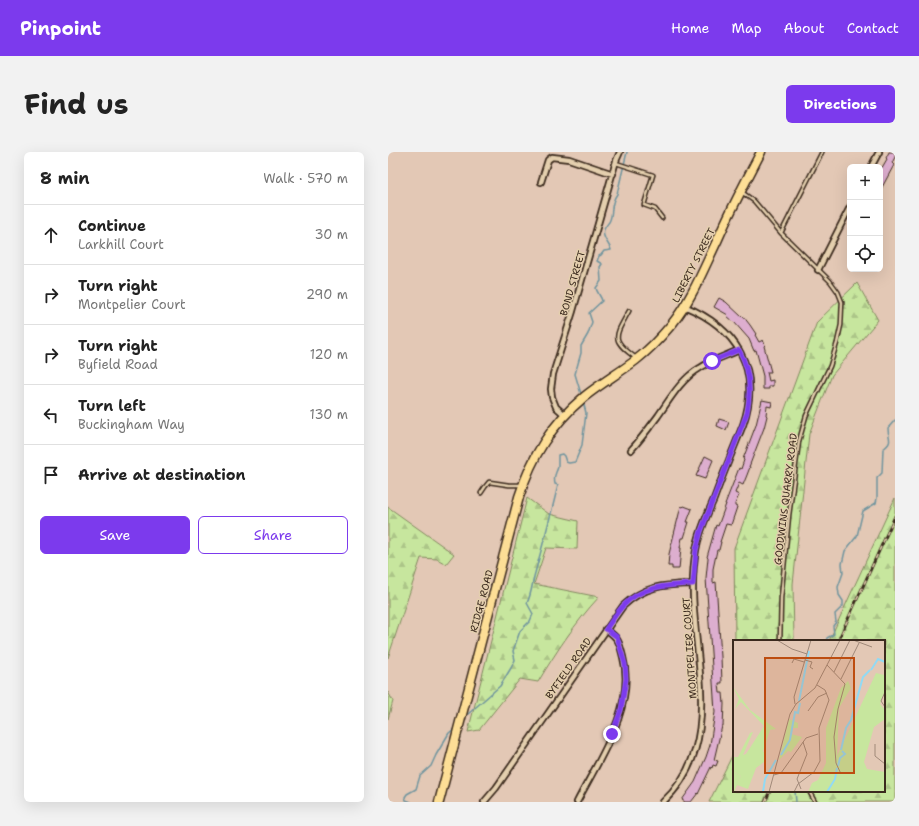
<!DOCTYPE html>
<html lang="en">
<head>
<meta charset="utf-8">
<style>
	:root { --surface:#fff; --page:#f2f2f2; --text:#222; --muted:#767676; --line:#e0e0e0; --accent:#7c3aed }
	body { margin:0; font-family:"Shantell Sans",sans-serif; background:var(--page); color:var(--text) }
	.controls { position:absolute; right:12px; top:12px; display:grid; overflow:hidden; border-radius:6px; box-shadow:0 4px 16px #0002 }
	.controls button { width:36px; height:36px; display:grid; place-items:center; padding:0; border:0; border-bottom:1px solid var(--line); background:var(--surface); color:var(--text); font:20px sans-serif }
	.stop { position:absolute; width:12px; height:12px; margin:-9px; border:3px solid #7c3aed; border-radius:50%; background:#fff }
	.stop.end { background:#7c3aed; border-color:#fff; box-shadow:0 1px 4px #0008 }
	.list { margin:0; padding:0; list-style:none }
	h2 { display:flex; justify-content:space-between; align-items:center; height:52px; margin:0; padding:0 16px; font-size:17px }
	h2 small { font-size:13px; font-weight:400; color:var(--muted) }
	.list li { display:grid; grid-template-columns:26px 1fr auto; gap:12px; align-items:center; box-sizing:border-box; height:60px; padding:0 16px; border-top:1px solid var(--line) }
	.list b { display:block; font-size:15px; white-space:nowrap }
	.list p { margin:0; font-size:13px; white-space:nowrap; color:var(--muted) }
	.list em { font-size:13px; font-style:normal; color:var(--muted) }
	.actions { display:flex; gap:8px; padding:12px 16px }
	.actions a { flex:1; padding:9px 0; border:1px solid var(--accent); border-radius:6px; text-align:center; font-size:14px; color:var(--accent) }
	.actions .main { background:var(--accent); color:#fff }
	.icon { flex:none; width:22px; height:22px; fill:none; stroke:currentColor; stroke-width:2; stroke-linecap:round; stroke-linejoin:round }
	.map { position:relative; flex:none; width:507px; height:650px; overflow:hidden; border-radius:6px }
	header { display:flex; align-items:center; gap:24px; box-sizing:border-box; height:56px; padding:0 20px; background:var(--accent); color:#fff }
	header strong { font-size:19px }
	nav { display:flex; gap:22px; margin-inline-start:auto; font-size:14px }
	.intro { display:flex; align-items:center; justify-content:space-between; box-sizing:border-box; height:96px; padding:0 24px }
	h1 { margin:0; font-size:28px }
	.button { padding:10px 18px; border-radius:6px; background:var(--accent); color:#fff; font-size:14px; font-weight:700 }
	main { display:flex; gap:24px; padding:0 24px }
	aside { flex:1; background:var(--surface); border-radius:6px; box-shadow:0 4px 16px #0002 }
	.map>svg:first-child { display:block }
	.forest { fill:url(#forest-firs); stroke:#81885e }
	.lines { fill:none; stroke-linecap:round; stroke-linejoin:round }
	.stream { stroke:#6f949e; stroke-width:1.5 }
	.building { fill:#ddaecf; stroke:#3b2a1e }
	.lane-casing { stroke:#3b2a1e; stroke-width:5.5 }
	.street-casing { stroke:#3b2a1e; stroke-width:8 }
	.highway-casing { stroke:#3b2a1e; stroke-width:11 }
	.lane { stroke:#e4cfae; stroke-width:2.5 }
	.street { stroke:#e4cfae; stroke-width:4.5 }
	.highway { stroke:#fdde96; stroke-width:8 }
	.rail-casing { stroke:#3b2a1e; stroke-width:3 }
	.rail { stroke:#e4cfae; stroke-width:1.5; stroke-dasharray:4.5; stroke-linecap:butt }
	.route { stroke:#7c3aed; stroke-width:5 }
	.labels { text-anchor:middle; stroke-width:3; stroke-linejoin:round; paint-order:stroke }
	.street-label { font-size:10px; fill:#3b2a1e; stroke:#e4cfae }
	.inset-river { fill:none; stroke:#92daf4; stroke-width:2 }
	.inset-road { fill:none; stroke:#a08979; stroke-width:1 }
	.view { fill:#bd4d10; fill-opacity:0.15; stroke:#bd4d10; stroke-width:2 }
	.inset-edge { fill:none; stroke:#3b2a1e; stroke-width:2 }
</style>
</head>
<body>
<header>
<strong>Pinpoint</strong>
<nav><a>Home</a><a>Map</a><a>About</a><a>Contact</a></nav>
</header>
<div class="intro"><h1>Find us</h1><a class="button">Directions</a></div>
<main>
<aside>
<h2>8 min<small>Walk · 570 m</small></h2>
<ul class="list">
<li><svg class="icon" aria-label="ahead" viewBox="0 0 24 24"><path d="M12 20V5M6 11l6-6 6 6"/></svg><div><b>Continue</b><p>Larkhill Court</p></div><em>30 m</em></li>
<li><svg class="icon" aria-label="right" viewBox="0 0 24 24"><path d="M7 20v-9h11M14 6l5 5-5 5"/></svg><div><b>Turn right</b><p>Montpelier Court</p></div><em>290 m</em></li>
<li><svg class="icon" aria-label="right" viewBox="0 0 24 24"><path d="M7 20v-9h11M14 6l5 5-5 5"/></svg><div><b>Turn right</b><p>Byfield Road</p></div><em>120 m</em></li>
<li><svg class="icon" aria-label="left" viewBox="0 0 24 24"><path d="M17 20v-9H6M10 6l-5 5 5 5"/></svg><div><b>Turn left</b><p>Buckingham Way</p></div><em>130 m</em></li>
<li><svg class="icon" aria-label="arrive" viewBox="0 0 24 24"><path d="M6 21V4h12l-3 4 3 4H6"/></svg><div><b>Arrive at destination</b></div></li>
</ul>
<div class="actions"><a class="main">Save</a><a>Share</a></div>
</aside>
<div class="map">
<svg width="507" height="650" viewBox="0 0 507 650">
	<defs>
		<pattern id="forest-firs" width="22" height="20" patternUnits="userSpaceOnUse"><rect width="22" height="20" fill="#c7e69e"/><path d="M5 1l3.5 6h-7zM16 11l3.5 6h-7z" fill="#acc588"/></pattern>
	</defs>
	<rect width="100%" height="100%" fill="#e3c8b5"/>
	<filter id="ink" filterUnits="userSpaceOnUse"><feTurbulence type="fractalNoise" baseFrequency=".025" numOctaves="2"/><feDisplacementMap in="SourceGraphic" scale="8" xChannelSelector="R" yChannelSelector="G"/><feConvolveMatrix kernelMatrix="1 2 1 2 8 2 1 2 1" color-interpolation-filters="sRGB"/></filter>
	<g filter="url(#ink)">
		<path class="forest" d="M469 131 490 168 444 223 421 282 405 432 406 489H347L346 396 429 170Z
			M139 346 161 362 190 369 189 397 158 396 146 432 211 445C187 471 168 500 150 530L132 527 91 578 80 580Z
			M507 346V650H321L346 600V639H496V489H441Z
			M0 355 66 402 58 412 49 407 33 406 0 506Z
			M0 540 5 549 0 567Z"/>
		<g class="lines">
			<path class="stream" d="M193 242 187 222 193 201V194L200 182 204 170 201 161 214 149C213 144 209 141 208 136L213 129 212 115 214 112 209 109 211 104 213 103 216 99 223 98C222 93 217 89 216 84 214 78 218 74 221 70 226 62 221 53 229 42L239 0
				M438 489 439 486 446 482 445 474 448 470 447 462 455 454V449L451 443 450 435 455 421 454 412 457 399 469 384 475 359 488 351 489 346V326L494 321 495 297C506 289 500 287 500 276L507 268
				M80 562 112 534 123 516 127 508 125 499 132 479 142 469 145 462 139 451C144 441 144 431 147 421 155 392 163 363 170 333L167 332C165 323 168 322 170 315 170 311 170 307 170 303L174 302 176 304 178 310 181 311 187 310 194 293 198 261 196 253
				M407 639 408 650
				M23 650 18 648 17 645 19 642 28 637 32 624 43 614 48 603 61 581 67 576"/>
		</g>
		<path class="building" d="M501 0H507V5L504 11 506 13 492 39V19L499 7 498 6Z
			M331 146 338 150 354 165 355 164 362 173 368 182 367 183 371 190 375 188 377 193 376 194 383 220H379L381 229 385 228V234H381V237H375V224L368 198 366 199 361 187 346 170 339 164 340 163 326 155Z
			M374 248 384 250 383 255 379 254 378 263 379 264 376 276 361 315H362L359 323 355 333 351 331 347 341 351 343 347 352V354L349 355 343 373 338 372 332 390H333L331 398H329L325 417V431L328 430 333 505 334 531H331L332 541H335L336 552 335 574H334L326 608 330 609 328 614 325 613 324 616 323 615 310 642V641L303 650H297L294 648 307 630 318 605 322 593 327 560 318 426 320 406 319 405 328 373 330 374 338 352H337L351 316 353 317 356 308 355 307 368 273Z
			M331 267 341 270 338 278 329 274Z
			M317 304 325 308 317 327 308 324Z
			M293 354 295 355 296 354 304 357 299 370H301L296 386H294L292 396H293L291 417H284V414H280L281 402Z"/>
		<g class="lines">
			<defs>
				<path id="lane" d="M228 11 265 23 256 53 267 57 274 66
					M355 41 366 49 393 81 442 129 450 140 454 150 453 173 449 191 442 214 418 264 411 289 401 363 393 446 392 489
					M393 81 434 0
					M241 159C227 185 222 187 248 206
					M93 341 97 335 101 330 121 333H133
					M421 639 427 650"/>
				<path id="street" d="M483 15 491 0
					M153 30 160 8 164 5 181 7 225 22
					M430 118 462 55
					M177 263 168 255 164 245 163 237 165 222 185 159 228 9 232 0
					M243 298C253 287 261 276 270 264 282 247 293 227 312 216 324 208 338 204 351 198
					M96 650 108 636 235 454C257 433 276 433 305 432
					M189 650C211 607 248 555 235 505 231 489 231 487 218 477
					M275 650C347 583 292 481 308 398 311 380 319 363 326 347 335 322 345 298 355 273 374 217 349 176 296 154"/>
				<path id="highway" d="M51 650 131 345C144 304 163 273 196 245 212 232 231 221 248 208 261 198 273 185 284 172 304 147 316 116 330 87 343 57 358 29 373 0"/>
			</defs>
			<use href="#lane" class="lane-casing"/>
			<use href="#street" class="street-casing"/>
			<use href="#highway" class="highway-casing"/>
			<use href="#lane" class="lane"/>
			<use href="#street" class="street"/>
			<use href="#highway" class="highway"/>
			<defs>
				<path id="rail" d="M450 489 507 364
					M377 650 382 639"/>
			</defs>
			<use href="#rail" class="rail-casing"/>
			<use href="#rail" class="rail"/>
		</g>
	</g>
	<g class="lines" filter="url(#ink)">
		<path class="route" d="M224 582 233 558 238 527 237 512 229 485 218 477C224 469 229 460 235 454 253 434 280 433 305 432L308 398 313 379 359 261C363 240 362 217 351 198L324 209"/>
	</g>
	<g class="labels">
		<g class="street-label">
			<text transform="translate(305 113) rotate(-63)" y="4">LIBERTY STREET</text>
			<text transform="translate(184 131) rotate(-74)" y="4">BOND STREET</text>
			<text transform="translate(397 347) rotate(-83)" y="4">GOODWINS QUARRY ROAD</text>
			<text transform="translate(93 449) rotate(-75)" y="4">RIDGE ROAD</text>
			<text transform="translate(301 496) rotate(-94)" y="4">MONTPELIER COURT</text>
			<text transform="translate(180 516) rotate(-55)" y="4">BYFIELD ROAD</text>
		</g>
	</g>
	<g transform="translate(345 488)">
		<rect width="152" height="152" fill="#e3c8b5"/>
		<path d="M0 131 8 136 1 152H0Z" fill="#c7e69e"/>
		<path d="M143 33 151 35 152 51 147 64 152 70V79L141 87 131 122 134 129 152 132V152H75L79 143 85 140 93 123V88L108 48 115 41 118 48 106 68 104 116ZM0 47 17 70 43 89 37 90 30 111 33 115 31 122 23 128 15 149 4 145 8 136 0 131V117H5L17 93 20 92 10 115 13 114 31 86 8 62 2 69 6 59ZM56 79 65 83V88H60L58 94 69 97 58 112 55 111 46 120Z" fill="#c7e69e"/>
		<path class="inset-river" d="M138 30 145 19 152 22M66 61 76 11M108 110 113 88 118 80 130 37 137 30M48 115 57 100 62 72 65 73 67 63M105 126 107 118 112 114 109 111M30 152 32 139 43 120M94 152 102 139 104 128"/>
		<path class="inset-road" d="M44 0 59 9 74 14M120 0 139 7M72 20 79 22 77 27 80 29M59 23 61 19 71 22M94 25 112 44 105 69 101 97 103 123 108 134M101 32 117 0M108 39 126 3M152 52 148 61 152 67M62 64 61 57 78 0M75 71 85 57 94 53M142 104V116L152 124M41 135 48 133 73 98 85 94M68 149 64 139 74 114 70 102M36 152 57 74 63 64 82 48 107 0M61 152 65 144 81 132 87 121 86 88 96 60 92 50 84 45"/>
		<path class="view" d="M32 18H121V133H32Z"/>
		<rect width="152" height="152" class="inset-edge"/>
	</g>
</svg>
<div class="controls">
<button>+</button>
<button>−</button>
<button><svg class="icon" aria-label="locate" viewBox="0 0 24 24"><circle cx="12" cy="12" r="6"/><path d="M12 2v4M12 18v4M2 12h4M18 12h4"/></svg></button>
</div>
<div class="stop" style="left:324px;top:209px"></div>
<div class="stop end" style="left:224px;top:582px"></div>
</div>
</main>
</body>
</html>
